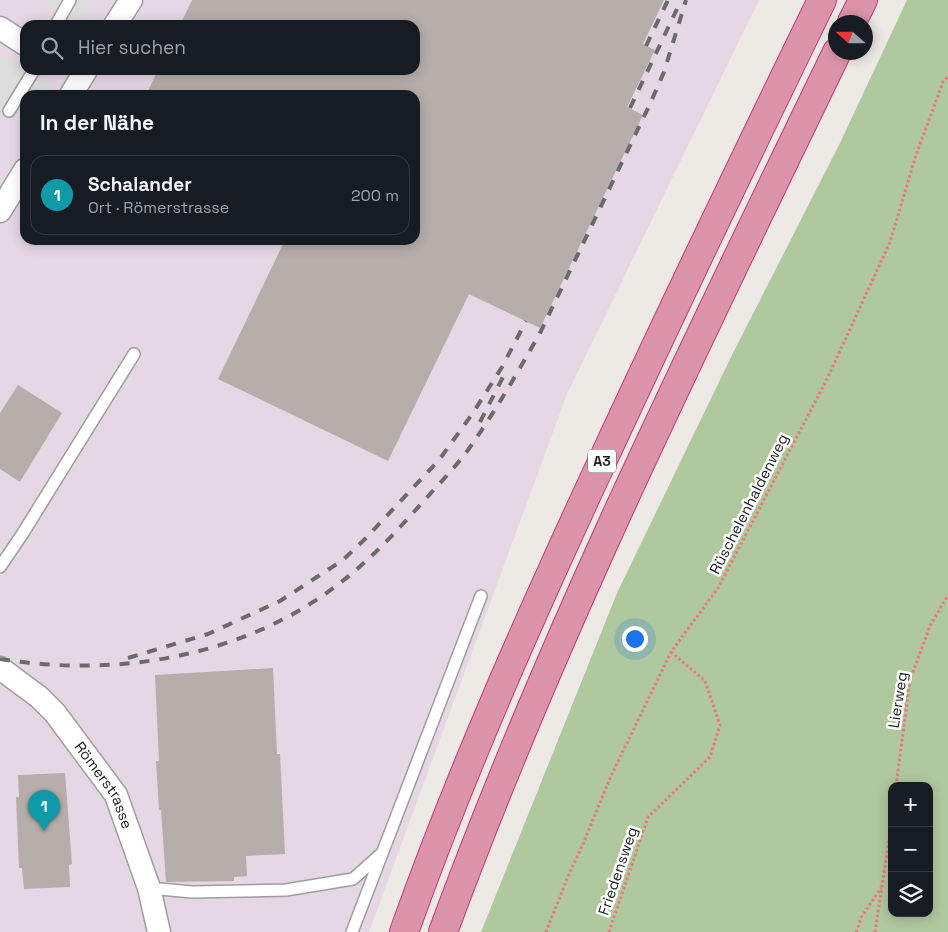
<!DOCTYPE html>
<html lang="de">
<head>
<meta charset="utf-8">
<style>
	:root { --surface:#171b24; --page:#242831; --text:#f1f3f6; --muted:#9ea1a6; --line:#363941; --accent:#d6909a }
	body { margin:0; font-family:"Space Grotesk",sans-serif; background:var(--page); color:var(--text) }
	.controls { position:absolute; right:15px; bottom:15px; display:grid; overflow:hidden; border-radius:10px; box-shadow:0 2px 12px #0003 }
	.controls button { width:45px; height:45px; display:grid; place-items:center; padding:0; border:0; border-bottom:1px solid var(--line); background:var(--surface); color:var(--text); font:25px sans-serif }
	.compass { position:absolute; left:828px; top:15px; width:45px; height:45px; border-radius:50%; background:var(--surface); box-shadow:0 2px 12px #0003; rotate:291deg }
	.you { position:absolute; left:634px; top:638px; width:18px; height:18px; margin:-12px; border:4px solid #fff; border-radius:50%; background:#1a73e8; box-shadow:0 0 0 8px #1a73e833 }
	.badge { display:grid; place-items:center; width:32px; height:32px; border-radius:50%; background:var(--accent); color:#fff; font-size:16px; font-weight:700 }
	.pin { position:absolute; translate:-50% -41px; filter:drop-shadow(0 1px 2px #0008) }
	.pin::after { content:''; position:absolute; top:26px; width:18px; height:15px; background:inherit; clip-path:polygon(0 0,100% 0,50% 100%) }
	.list { margin:0; padding:0; list-style:none }
	h2 { display:flex; justify-content:space-between; align-items:center; height:65px; margin:0; padding:0 20px; font-size:21px }
	h2 small { font-size:16px; font-weight:400; color:var(--muted) }
	.list li { display:grid; grid-template-columns:32px 1fr auto; gap:15px; align-items:center; box-sizing:border-box; height:80px; margin:0 10px 10px; padding:0 10px; border:1px solid var(--line); border-radius:15px }
	.list b { display:block; font-size:19px; white-space:nowrap }
	.list p { margin:0; font-size:16px; white-space:nowrap; color:var(--muted) }
	.list em { font-size:16px; font-style:normal; color:var(--muted) }
	.icon { flex:none; width:28px; height:28px; fill:none; stroke:currentColor; stroke-width:2; stroke-linecap:round; stroke-linejoin:round }
	.map { position:relative; flex:none; width:948px; height:932px; overflow:hidden }
	.search { position:absolute; background:var(--surface); box-shadow:0 2px 12px #0003; left:20px; top:20px; width:400px; height:55px; display:flex; align-items:center; gap:12px; box-sizing:border-box; padding:0 18px; border-radius:15px; color:var(--muted); font-size:19px }
	.panel { position:absolute; background:var(--surface); box-shadow:0 2px 12px #0003; left:20px; top:90px; width:400px; height:155px; border-radius:15px }
	.map>svg:first-child { display:block }
	.industrial { fill:#e6d7e5; fill-rule:evenodd }
	.forest { fill:#b0c89e; fill-rule:evenodd }
	.parking { fill:#ddd }
	.building { fill:#b6aeaa }
	.lines { fill:none; stroke-linecap:round; stroke-linejoin:round }
	.lane-casing { stroke:#9e9e9e; stroke-width:14 }
	.street-casing { stroke:#9e9e9e; stroke-width:25 }
	.highway-casing { stroke:#c5377a; stroke-width:30 }
	.path { stroke:#ea797c; stroke-width:3; stroke-dasharray:2.5 2.5; stroke-linecap:butt }
	.lane { stroke:#fff; stroke-width:11 }
	.street { stroke:#fff; stroke-width:22 }
	.highway { stroke:#dc94ab; stroke-width:28 }
	.rail { stroke:#6b6b6b; stroke-width:4; stroke-dasharray:10 10; stroke-linecap:butt }
	.labels { text-anchor:middle; stroke-width:5; stroke-linejoin:round; paint-order:stroke }
	.shield { fill:#fff; stroke:#616161; stroke-width:1 }
	.shield-label { font-size:14px; font-weight:bold; fill:#1d1d1d }
	.street-label { font-size:15px; fill:#1d1d1d; stroke:#fff }
</style>
</head>
<body>
<div class="map">
<svg width="948" height="932" viewBox="0 0 948 932">
	<rect width="100%" height="100%" fill="#ede9e4"/>
	<path class="industrial" d="M0 0H759L567 394 369 932H0ZM25 25H415V70H25ZM25 95H415V240H25Z"/>
	<path class="forest" d="M907 0H948V932H481L617 593 733 353 840 143ZM892 786H929V913H892Z"/>
	<path class="parking" d="M40 0H97L81 25H76Z
		M0 53 53 86 47 95H25V121L0 105Z"/>
	<path class="building" d="M192 0H664L643 44 655 50 627 107 643 115 540 328 469 294 388 461 218 379 285 240H415V95H146L158 70H415V25H180Z
		M18 385 62 413 20 482 0 469V413Z
		M273 668 277 754H280L285 854 246 856 247 876 234 877V881L166 882 161 810H159L156 761H159L155 675Z
		M65 773 72 864 69 865 70 887 24 889 22 868H19L16 797H19L18 775Z"/>
	<g class="lines">
		<defs>
			<path id="lane" d="M56 25 70 0
				M9 111 34 70
				M0 567 23 533 134 354
				M149 888 192 892 286 890 353 879 381 854
				M352 932 481 596"/>
			<g id="street">
				<path d="M115 25 131 0"/>
				<path d="M0 28 25 44"/>
				<path d="M71 95 86 70"/>
				<path d="M0 211 25 170"/>
				<path id="s1" d="M0 668 39 697 55 713 116 795 149 888 159 932"/>
			</g>
			<path id="highway" d="M852 22 863 0
				M404 932C461 772 530 617 601 464 673 308 747 154 822 0
				M443 932C554 630 697 342 837 52"/>
		</defs>
		<use href="#lane" class="lane-casing"/>
		<use href="#street" class="street-casing"/>
		<use href="#highway" class="highway-casing"/>
		<path class="path" d="M896 786 910 680 930 626 948 595
			M546 932 569 874 583 844 611 776 671 652 718 588 828 377 890 242 916 155 943 82 948 76
			M609 932 648 817 710 757 720 725 705 681 671 652
			M856 932 862 916 881 888
			M875 932 892 820"/>
		<use href="#lane" class="lane"/>
		<use href="#street" class="street"/>
		<use href="#highway" class="highway"/>
		<path class="rail" d="M646 46 668 0
			M630 108 677 9
			M480 422 503 377
			M128 658 208 634 280 601 343 560 366 538 439 460 473 413 502 367 526 321
			M0 659C117 678 245 657 340 583 370 560 396 532 421 504 437 486 454 469 468 450 495 412 518 372 541 331L650 104 664 72 686 0"/>
	</g>
	<g class="labels">
		<rect class="shield" x="588" y="449.5" width="28" height="23" rx="4"/>
		<g class="shield-label">
			<text x="602" y="466">A3</text>
		</g>
		<g class="street-label">
			<text transform="translate(749 504) rotate(-63)" y="5">Rüschelenhaldenweg</text>
			<text transform="translate(898 700) rotate(-81)" y="5">Lierweg</text>
			<text dy="5" stroke="none"><textPath href="#s1" startOffset="159">Römerstrasse</textPath></text>
			<text transform="translate(618 871) rotate(-71)" y="5">Friedensweg</text>
		</g>
	</g>
</svg>
<div class="controls">
<button>+</button>
<button>−</button>
<button><svg class="icon" aria-label="layers" viewBox="0 0 24 24"><path d="M12 4l9 5-9 5-9-5zM3 14l9 5 9-5"/></svg></button>
</div>
<svg class="compass" viewBox="-18 -18 36 36"><path d="M0-13l5 13h-10z" fill="#e53935"/><path d="M0 13l5-13h-10z" fill="#9ea1a6"/></svg>
<div class="you"></div>
<div class="pin badge" style="left:44px;top:831px;background:#0f9aa8">1</div>
<div class="search"><svg class="icon" aria-label="search" viewBox="0 0 24 24"><circle cx="10" cy="10" r="6"/><path d="M15 15l6 6"/></svg>Hier suchen</div>
<section class="panel">
<h2>In der Nähe<small></small></h2>
<ul class="list">
<li><span class="badge" style="background:#0f9aa8">1</span><div><b>Schalander</b><p>Ort · Römerstrasse</p></div><em>200 m</em></li>
</ul>
</section>
</div>
</body>
</html>
